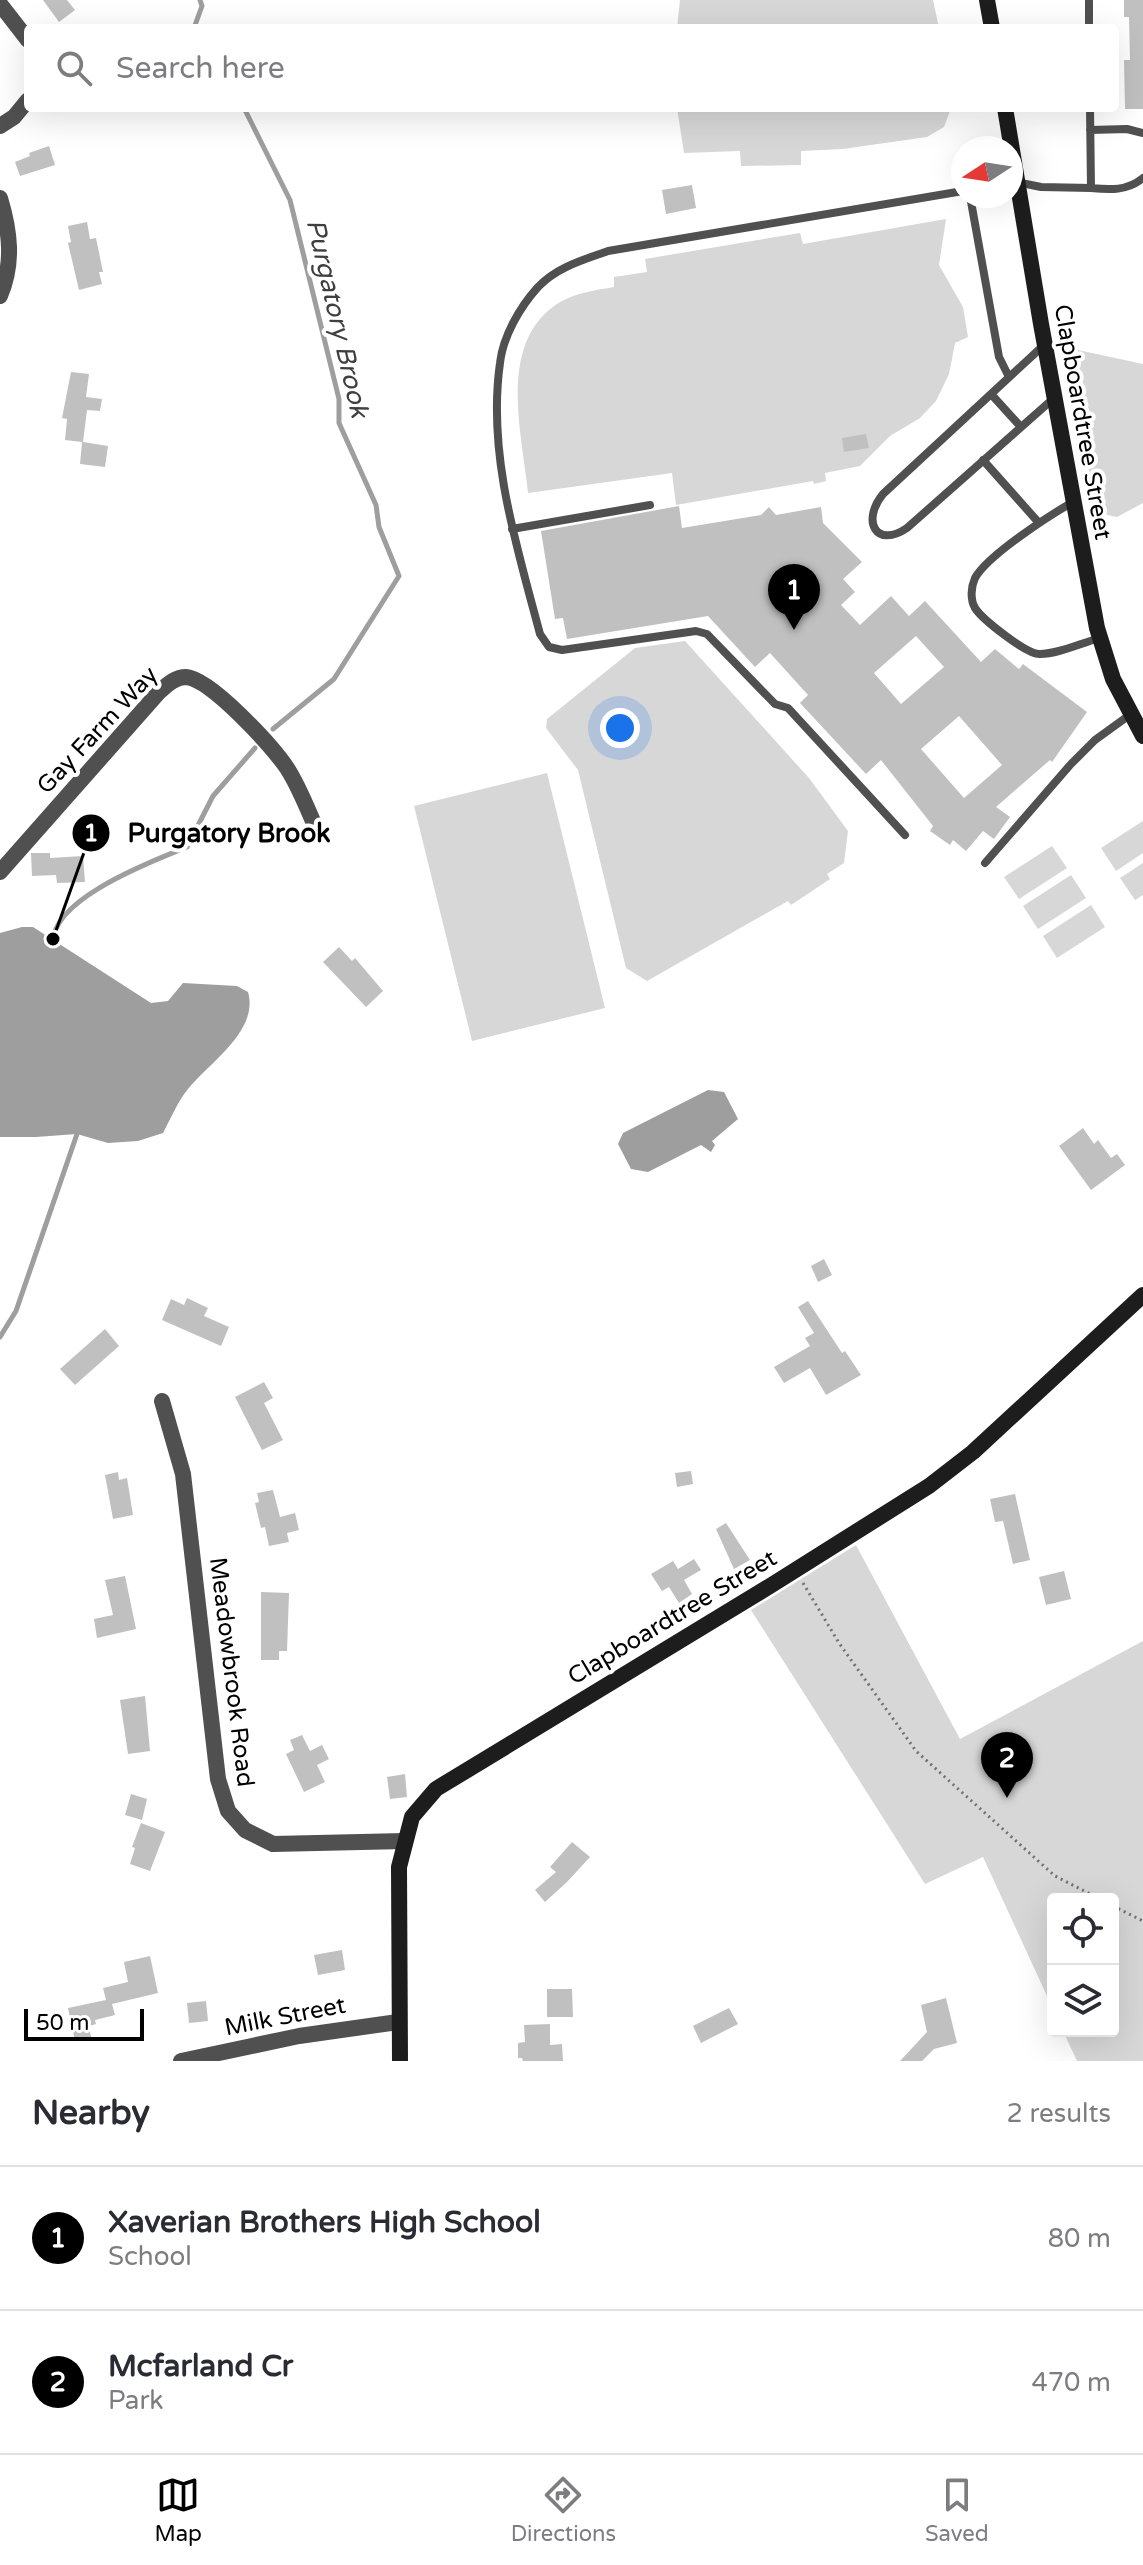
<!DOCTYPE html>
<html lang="en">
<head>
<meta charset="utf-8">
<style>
	:root { --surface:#fff; --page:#f2f2f3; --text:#2b2b33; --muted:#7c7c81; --line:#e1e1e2; --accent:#000 }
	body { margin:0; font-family:"Varela Round",sans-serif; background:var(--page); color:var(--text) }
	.controls { position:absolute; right:24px; bottom:24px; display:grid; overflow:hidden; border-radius:8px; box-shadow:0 8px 32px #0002 }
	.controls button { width:72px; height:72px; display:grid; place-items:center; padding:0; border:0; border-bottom:2px solid var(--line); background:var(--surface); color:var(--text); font:40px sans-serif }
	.compass { position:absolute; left:951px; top:136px; width:72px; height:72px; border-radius:50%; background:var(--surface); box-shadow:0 8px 32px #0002; rotate:258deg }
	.scale { position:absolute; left:24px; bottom:20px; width:120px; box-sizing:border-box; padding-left:8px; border:4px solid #000; border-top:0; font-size:22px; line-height:28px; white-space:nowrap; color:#000; -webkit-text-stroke:6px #fff; paint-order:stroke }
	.you { position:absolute; left:620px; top:728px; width:28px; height:28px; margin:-20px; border:6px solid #fff; border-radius:50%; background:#1a73e8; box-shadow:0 0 0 12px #1a73e833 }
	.badge { display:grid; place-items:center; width:52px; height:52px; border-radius:50%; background:var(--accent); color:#fff; font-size:26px; font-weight:700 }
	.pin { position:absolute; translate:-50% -66px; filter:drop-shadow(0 2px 4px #0008) }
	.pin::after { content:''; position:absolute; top:42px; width:28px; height:24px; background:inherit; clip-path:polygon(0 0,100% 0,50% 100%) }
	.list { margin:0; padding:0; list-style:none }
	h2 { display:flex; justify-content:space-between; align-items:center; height:104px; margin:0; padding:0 32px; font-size:34px }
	h2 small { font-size:26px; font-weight:400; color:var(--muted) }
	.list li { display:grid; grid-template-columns:52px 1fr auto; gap:24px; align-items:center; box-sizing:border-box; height:144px; padding:0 32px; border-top:2px solid var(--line) }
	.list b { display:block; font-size:30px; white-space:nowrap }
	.list p { margin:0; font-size:26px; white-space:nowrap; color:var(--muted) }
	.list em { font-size:26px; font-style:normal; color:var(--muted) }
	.icon { flex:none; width:44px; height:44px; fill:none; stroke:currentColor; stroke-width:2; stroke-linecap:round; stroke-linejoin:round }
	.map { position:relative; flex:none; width:1143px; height:2061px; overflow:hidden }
	.search { position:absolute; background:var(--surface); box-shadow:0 8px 32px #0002; left:24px; right:24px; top:24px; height:88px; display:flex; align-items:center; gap:20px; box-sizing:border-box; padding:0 28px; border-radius:8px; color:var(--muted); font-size:30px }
	.sheet { height:392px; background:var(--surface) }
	nav { display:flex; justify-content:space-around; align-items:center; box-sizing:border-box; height:112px; border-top:2px solid var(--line); background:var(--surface); font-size:22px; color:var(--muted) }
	nav a { display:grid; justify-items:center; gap:4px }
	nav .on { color:var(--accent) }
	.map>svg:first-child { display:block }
	.green { fill:#d7d7d7 }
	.water { fill:#9e9e9e }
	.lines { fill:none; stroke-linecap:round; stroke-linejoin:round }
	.stream { stroke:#9e9e9e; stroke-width:5 }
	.building { fill:#c0c0c0; fill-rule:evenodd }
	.path { stroke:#727272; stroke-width:3; stroke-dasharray:2 4; stroke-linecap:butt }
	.lane { stroke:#505050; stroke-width:8 }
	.street { stroke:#505050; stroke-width:16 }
	.secondary { stroke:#1d1d1d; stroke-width:16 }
	.labels { text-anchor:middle; stroke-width:8; stroke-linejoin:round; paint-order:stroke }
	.street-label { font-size:24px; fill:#000; stroke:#fff }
	.water-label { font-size:26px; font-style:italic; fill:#3f3f3f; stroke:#fff }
	.leader { fill:none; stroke:#000; stroke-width:3 }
	.callout-dot { fill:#000; stroke:#fff; stroke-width:3 }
	.mark-label { font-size:24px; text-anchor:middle; font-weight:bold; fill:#fff }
	.callout-label { font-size:26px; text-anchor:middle; font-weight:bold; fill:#000; stroke:#fff; stroke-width:8; stroke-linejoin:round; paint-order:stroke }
</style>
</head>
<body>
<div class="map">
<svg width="1143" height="2061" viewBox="0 0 1143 2061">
	<rect width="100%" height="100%" fill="#fff"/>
	<path class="green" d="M680 0H933L939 28H677Z
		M677 108H951L944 127 927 137 843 149 801 151V165L741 166 740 151 684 153Z
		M946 219 939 265 963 307 968 337 955 343 949 374 936 401 920 418 890 436 860 466 825 473 826 481 814 484 813 481 676 505 672 473 528 493C522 433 496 341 560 302 576 293 596 290 614 287V277L647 272 645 259 800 233 803 244Z
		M1078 350 1143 364V503L1117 517 1098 513 1078 419Z
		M685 641 809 778 848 831 844 863 827 874 830 879 791 905 788 901 647 981 626 968 578 770 546 728 547 719 635 648Z
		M547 773 605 1008 472 1041 414 806Z
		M1143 821V853L1116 871 1101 848Z
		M1052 846 1067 868 1019 899 1004 877Z
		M1143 863V895L1135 900 1120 878Z
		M1071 875 1086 898 1038 929 1023 906Z
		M1091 905 1105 927 1057 958 1043 936Z
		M856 1545 960 1739 1143 1641V2061H1077L1063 2031H1113V1899H1053V2009L983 1857 925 1884 751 1610Z"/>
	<path class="water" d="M22 927H33L151 1003 168 1001 183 983 237 986 248 992C259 1031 210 1062 188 1089 178 1101 171 1118 163 1133L138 1141 108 1143 77 1134 36 1137H0V933Z
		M708 1090 724 1092 738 1119 712 1141 715 1145 711 1152 701 1145 648 1172 631 1169 618 1144 623 1133Z"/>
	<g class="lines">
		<path class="stream" d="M194 28 202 6 200 0
			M244 108 290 200 339 399V423L376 505 379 527 399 576 334 679 273 729
			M53 944C50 899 153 861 187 847L213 796 255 748
			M0 1337 16 1311 77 1134 76 1129"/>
	</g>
	<path class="building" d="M43 0H67L75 10 59 22Z
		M1124 0H1143V109H1125L1124 60H1130L1129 17H1124Z
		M49 146 55 165 20 176 15 162 30 156 29 153Z
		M692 185 696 208 666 214 662 190Z
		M87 222 90 239 96 238 103 272H99L102 284 79 290 68 243 71 242 68 226Z
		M71 372 89 374 86 397 102 399 100 411 87 410 83 442 108 446 105 467 80 464 82 442 65 440 67 419 62 418Z
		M866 434 869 448 844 452 842 438Z
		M679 506 682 528 761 515 769 507 776 515 821 507 823 523 862 562 843 579 855 592 841 605 860 625 891 596 909 616 925 601 981 662 995 649 1019 669 1023 664 1087 712 1052 762 1050 760 996 807 1010 817 994 839 983 831 966 851 953 840 950 845 930 831 933 826 881 760 866 774 800 703 808 695 770 653 755 667 708 616 567 639 563 618 555 619 541 531ZM916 636 944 667 901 704 874 673ZM959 716 1002 765 964 798 921 749Z
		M31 853H50V858L83 856 85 882 57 883 56 875 32 876Z
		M339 947 352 961 355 958 383 991 366 1007 323 962Z
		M1083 1128 1094 1144 1098 1140 1111 1158 1117 1154 1125 1165 1091 1190 1059 1146Z
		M824 1259 832 1275 818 1282 811 1266Z
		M187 1298 208 1308 204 1316 229 1327 221 1346 162 1320 171 1299 184 1305Z
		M808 1301 842 1353 845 1351 861 1375 826 1395 810 1368 784 1383 774 1367 810 1346 805 1338 814 1333 798 1307Z
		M105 1329 119 1346 75 1385 60 1369Z
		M264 1382 273 1398 264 1403 283 1440 262 1450 235 1397Z
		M691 1471 693 1484 677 1487 675 1473Z
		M118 1472 119 1480 127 1478 133 1515 113 1519 105 1475Z
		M273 1490 280 1517 295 1513 299 1530 287 1533 289 1542 269 1546 265 1527 261 1528 255 1503 259 1502 257 1493Z
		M1015 1494 1030 1560 1013 1564 1003 1521 995 1522 990 1499Z
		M726 1523 750 1560 734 1569 716 1529Z
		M694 1559 701 1570 684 1580 692 1594 679 1603 669 1587 662 1591 651 1574 673 1561 678 1569Z
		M1064 1571 1071 1599 1046 1605 1039 1577Z
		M125 1576 136 1629 97 1638 94 1619 113 1615 105 1580Z
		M261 1592 289 1593 287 1651H279V1660H261Z
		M145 1696 150 1751 128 1754 120 1700Z
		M302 1735 310 1751 322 1745 329 1759 317 1765 325 1782 304 1792 286 1754 294 1750 290 1740Z
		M405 1774 407 1797 390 1799 387 1777Z
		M131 1794 147 1799 142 1820 125 1815Z
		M141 1823 165 1832 150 1871 130 1864 135 1848 132 1847Z
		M572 1842 590 1857 567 1882 545 1902 535 1890 556 1872 550 1867Z
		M342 1950 345 1970 318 1975 314 1955Z
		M150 1956 158 1993 112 2004 115 2015 95 2020 96 2024 89 2026 91 2037 75 2041 68 2008 106 2000 103 1988 128 1982 124 1962Z
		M547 1989H572L573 2017H547Z
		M946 1998 957 2043 934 2049 922 2061H900L927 2032 921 2005Z
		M206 2001 208 2021 189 2023 187 2003Z
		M729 2008 738 2024 701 2043 693 2026Z
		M550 2024V2045L562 2044 563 2061H523L522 2058H518V2043L525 2042 524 2025Z"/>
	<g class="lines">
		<path class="path" d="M803 1583 839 1643 916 1751 1055 1876 1100 1899
			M1113 1906 1143 1921"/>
		<path class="lane" d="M1089 0V28
			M1090 130 1127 129 1143 133
			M1016 182 1041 187 1091 188 1090 108
			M1091 188C1110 190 1127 191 1143 178
			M970 196 999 357 1009 377
			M1044 345 883 494C861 521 876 549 907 528L1054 398
			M991 394 1021 427
			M983 460 1039 523
			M1073 502C1050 515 988 555 975 578 971 587 970 599 975 608 982 619 1027 655 1040 654 1059 654 1081 643 1100 638
			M512 529 650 505
			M905 835 788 708 775 704 707 634 696 631 562 650 549 647 540 634C517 547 487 454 500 363 503 336 520 307 538 287 557 267 583 260 608 251L963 191
			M985 863 1071 764 1095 740 1131 714"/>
		<path class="street" d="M0 4 28 40
			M0 126 14 117 28 100
			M0 198C10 231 14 263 0 296
			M0 872 159 692C167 685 175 677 186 677 211 679 272 746 287 768 300 788 309 813 319 835
			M162 1401 183 1474 218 1779 228 1811 245 1830 273 1844 405 1841
			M181 2061 299 2036 398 2022"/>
		<path class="secondary" d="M987 0 992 28
			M1005 108 1041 324 1097 628 1113 679 1143 736
			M400 2061 399 1867 412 1817 436 1789 770 1586 929 1486 973 1452 1143 1295"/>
	</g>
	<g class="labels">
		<g class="street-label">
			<text transform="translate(1083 422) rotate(80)" y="8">Clapboardtree Street</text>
			<text transform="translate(97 730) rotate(-47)" y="8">Gay Farm Way</text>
			<text transform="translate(672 1617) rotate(-31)" y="8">Clapboardtree Street</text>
			<text transform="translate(232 1672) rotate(83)" y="8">Meadowbrook Road</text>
			<text transform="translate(285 2016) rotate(-11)" y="8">Milk Street</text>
		</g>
		<g class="water-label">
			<text transform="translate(338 318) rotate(77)" y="9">Purgatory Brook</text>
		</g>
	</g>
	<path class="leader" d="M53 939L91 833"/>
	<g class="callout-dot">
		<circle cx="53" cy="939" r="8"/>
		<circle cx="91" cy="833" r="20"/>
	</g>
	<g class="mark-label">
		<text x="91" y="841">1</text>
	</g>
	<g class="callout-label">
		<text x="229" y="842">Purgatory Brook</text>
	</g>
</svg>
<div class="controls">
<button><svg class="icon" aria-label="locate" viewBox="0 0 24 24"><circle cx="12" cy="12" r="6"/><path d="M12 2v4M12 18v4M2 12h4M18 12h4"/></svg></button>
<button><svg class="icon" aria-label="layers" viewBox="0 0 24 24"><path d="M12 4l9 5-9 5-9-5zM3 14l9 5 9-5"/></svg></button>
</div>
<svg class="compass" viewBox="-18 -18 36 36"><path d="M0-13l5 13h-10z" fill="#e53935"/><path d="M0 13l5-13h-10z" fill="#7c7c81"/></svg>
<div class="scale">50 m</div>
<div class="you"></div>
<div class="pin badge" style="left:794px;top:630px">1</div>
<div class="pin badge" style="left:1007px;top:1798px">2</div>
<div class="search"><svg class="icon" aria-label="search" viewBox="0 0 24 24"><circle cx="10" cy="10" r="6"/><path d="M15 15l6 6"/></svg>Search here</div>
</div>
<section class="sheet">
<h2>Nearby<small>2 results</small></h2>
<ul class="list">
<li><span class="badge">1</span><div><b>Xaverian Brothers High School</b><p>School</p></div><em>80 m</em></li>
<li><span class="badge">2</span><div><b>Mcfarland Cr</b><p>Park</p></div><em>470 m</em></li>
</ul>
</section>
<nav>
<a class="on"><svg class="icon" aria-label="map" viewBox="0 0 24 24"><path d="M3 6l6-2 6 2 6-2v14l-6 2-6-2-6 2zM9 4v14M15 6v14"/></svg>Map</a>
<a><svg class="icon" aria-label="directions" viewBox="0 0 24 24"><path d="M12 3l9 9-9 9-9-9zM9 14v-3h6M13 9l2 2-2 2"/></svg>Directions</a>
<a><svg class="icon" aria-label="saved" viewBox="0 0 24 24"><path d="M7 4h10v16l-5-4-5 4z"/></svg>Saved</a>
</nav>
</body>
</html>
